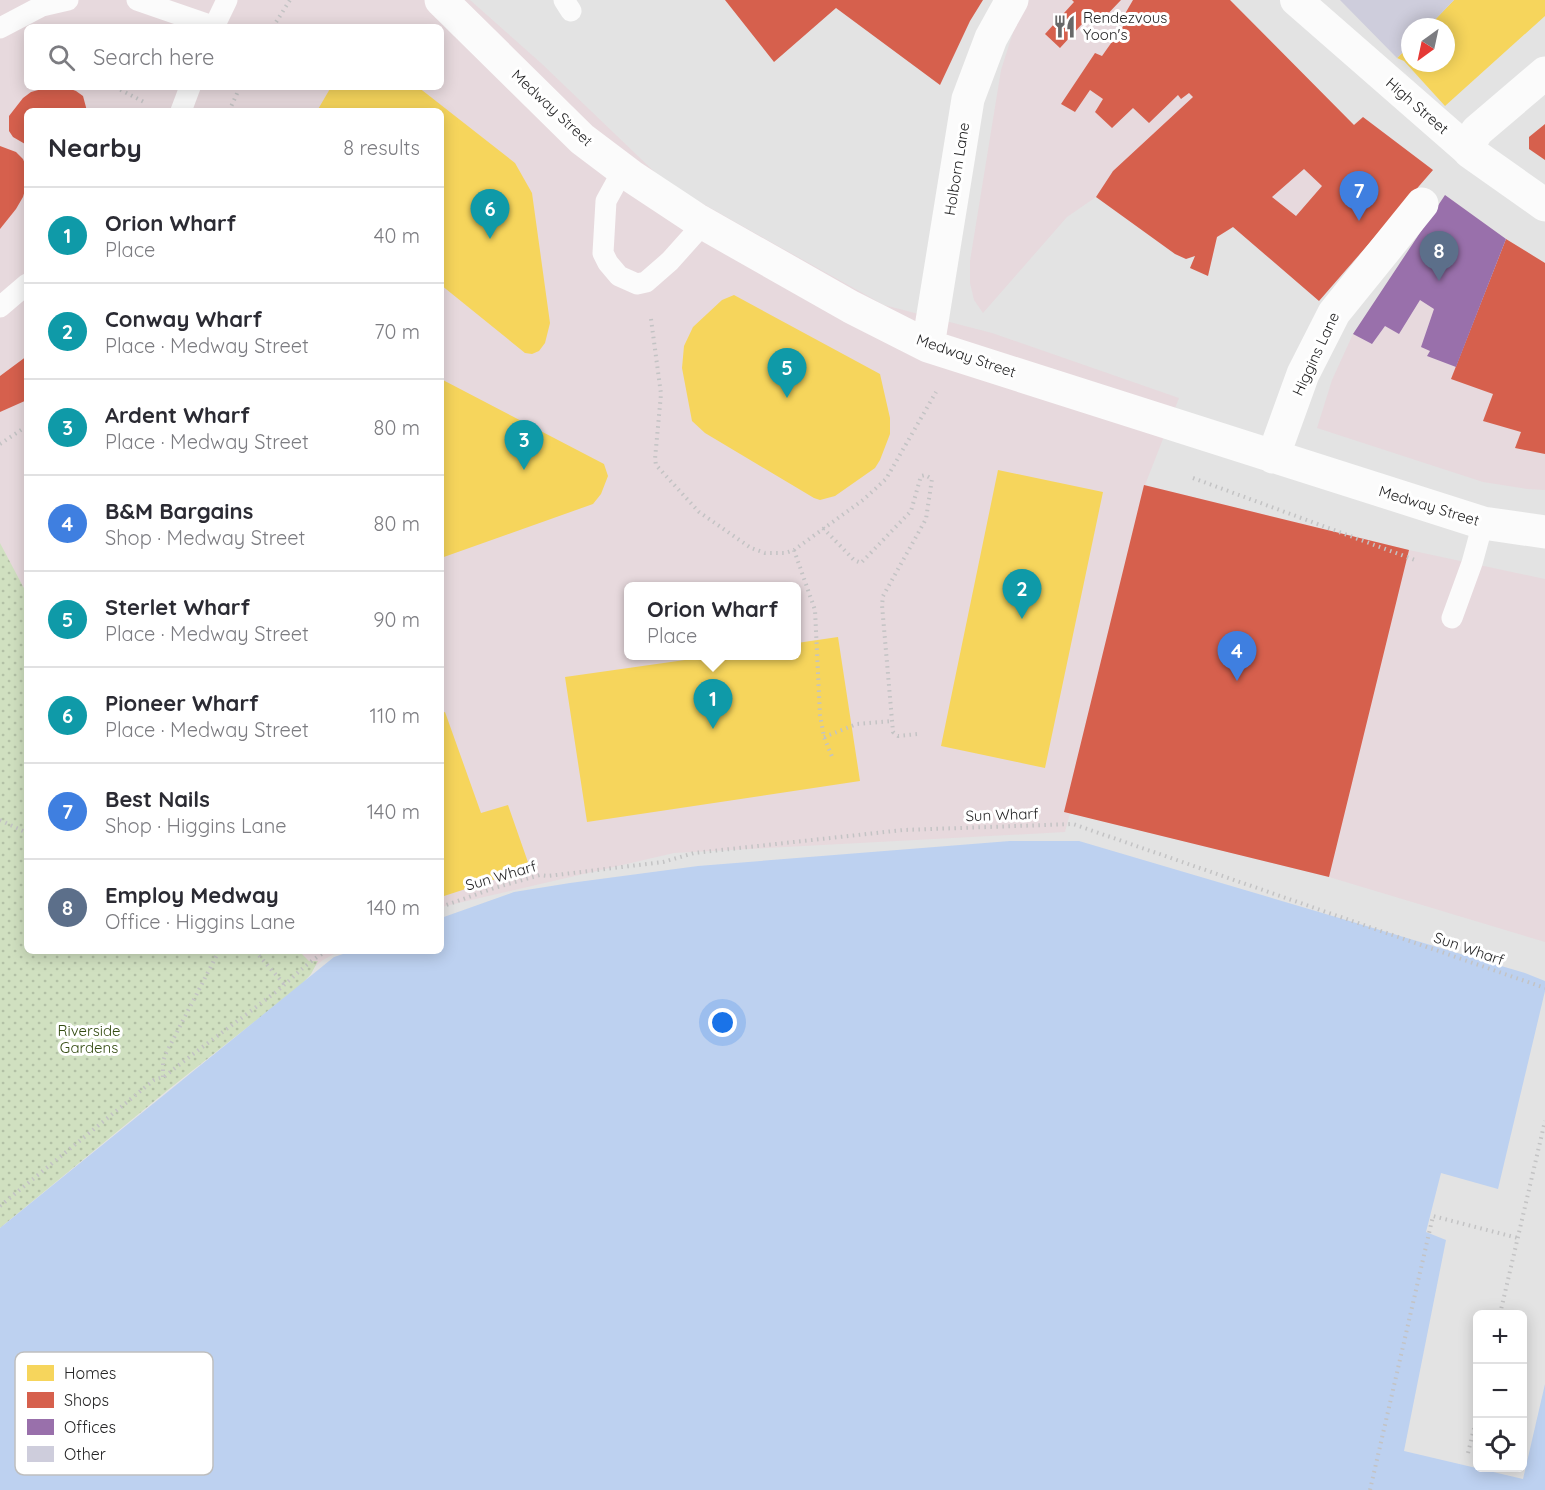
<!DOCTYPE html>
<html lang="en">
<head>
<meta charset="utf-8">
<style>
	:root { --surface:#fff; --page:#f2f2f3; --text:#2b2b33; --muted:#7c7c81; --line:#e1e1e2; --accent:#686868 }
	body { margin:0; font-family:Quicksand,sans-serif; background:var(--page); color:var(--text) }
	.controls { position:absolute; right:18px; bottom:18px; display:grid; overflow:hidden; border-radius:9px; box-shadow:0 3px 15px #0003 }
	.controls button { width:54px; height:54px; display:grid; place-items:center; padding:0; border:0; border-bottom:2px solid var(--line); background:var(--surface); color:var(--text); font:30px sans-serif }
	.compass { position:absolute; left:1401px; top:18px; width:54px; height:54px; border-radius:50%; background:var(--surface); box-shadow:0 3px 15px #0003; rotate:213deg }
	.you { position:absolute; left:723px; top:1023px; width:21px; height:21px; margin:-15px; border:4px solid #fff; border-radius:50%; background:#1a73e8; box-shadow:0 0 0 9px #1a73e833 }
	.badge { display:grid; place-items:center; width:39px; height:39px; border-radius:50%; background:var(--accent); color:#fff; font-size:20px; font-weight:700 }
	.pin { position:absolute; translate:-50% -50px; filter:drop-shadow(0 2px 3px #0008) }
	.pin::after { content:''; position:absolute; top:32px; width:21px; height:18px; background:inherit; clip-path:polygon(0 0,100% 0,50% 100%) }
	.popup { position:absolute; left:624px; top:582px; width:177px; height:78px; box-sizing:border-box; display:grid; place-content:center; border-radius:9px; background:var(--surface); filter:drop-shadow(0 2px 4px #0005); font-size:20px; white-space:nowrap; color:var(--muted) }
	.popup b { font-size:22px; color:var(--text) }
	.popup::after { content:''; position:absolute; left:50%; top:100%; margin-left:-12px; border:12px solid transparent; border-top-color:var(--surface) }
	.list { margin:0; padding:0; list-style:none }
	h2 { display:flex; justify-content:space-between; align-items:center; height:78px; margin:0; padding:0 24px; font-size:26px }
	h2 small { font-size:20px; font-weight:400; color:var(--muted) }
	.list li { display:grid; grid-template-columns:39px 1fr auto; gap:18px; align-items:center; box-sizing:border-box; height:96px; padding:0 24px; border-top:2px solid var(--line) }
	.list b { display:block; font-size:22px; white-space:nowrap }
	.list p { margin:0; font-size:20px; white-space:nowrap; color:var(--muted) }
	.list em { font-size:20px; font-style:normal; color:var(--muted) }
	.icon { flex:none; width:33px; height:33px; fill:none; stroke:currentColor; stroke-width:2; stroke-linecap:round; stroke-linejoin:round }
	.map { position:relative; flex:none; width:1545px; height:1490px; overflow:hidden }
	.search { position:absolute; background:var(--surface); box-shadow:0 3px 15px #0003; left:24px; top:24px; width:420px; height:66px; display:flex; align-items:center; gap:15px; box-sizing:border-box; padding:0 21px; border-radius:9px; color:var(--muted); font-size:22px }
	.panel { position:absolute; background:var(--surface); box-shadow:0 3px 15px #0003; left:24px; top:108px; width:420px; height:846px; border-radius:9px }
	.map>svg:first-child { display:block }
	.commercial { fill:#e7d9dd; fill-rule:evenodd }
	.grass { fill:url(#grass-dots) }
	.water { fill:#bdd1f0; fill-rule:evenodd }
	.pier { fill:#e3e3e3; fill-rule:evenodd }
	.homes { fill:#f6d55c }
	.shops { fill:#d6604d; fill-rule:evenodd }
	.offices { fill:#9970ab }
	.building { fill:#cecddc }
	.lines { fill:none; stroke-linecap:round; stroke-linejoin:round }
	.path { stroke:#c3c3c4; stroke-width:4; stroke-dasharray:1.5 4.5; stroke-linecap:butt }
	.service { stroke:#fbfbfb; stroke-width:21 }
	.pedestrian { stroke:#fbfbfb; stroke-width:32 }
	.minor { stroke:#fbfbfb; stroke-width:33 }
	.labels { text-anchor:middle; stroke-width:6; stroke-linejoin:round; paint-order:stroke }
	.poi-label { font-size:15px; fill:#252526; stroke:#fff; text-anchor:start }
	.street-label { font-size:15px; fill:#252526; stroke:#fff }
	.park-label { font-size:15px; fill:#334b11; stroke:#fff }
	.key { fill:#fff; stroke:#bebebe; stroke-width:1.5 }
	.key-label { font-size:16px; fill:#252526 }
</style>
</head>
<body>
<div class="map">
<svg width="1545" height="1490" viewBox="0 0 1545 1490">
	<defs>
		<pattern id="grass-dots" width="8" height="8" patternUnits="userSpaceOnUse" patternTransform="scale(1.5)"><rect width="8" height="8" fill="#d0e0c0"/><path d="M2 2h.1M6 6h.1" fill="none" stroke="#b2c0a5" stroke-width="1.8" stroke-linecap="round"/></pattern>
	</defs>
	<rect width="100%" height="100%" fill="#e3e3e3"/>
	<path class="commercial" d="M0 0H470L542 64 665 182 737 223 884 305 992 333 1179 398 1145 485 1409 550 1545 579V942L1329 877 1070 813 1065 832 674 853 441 907V111H27V951H340L323 960 0 1221ZM27 27H441V87H27ZM629 586H797V656H629Z
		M1029 0H1230L1353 125 1363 117 1433 170 1319 301 1233 227 1217 237 1208 276 1190 268 1195 256 1186 259 1175 254 1096 197 1067 217 983 313 974 300 970 283V261L1001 70 1016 23Z
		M1445 195 1506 239 1545 263V490L1527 489 1483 482 1317 428 1332 380 1353 334Z"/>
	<path class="grass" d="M0 543 27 594V951H299L309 961H318L311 974 300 986 169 1089 0 1228Z"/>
	<path class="water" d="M1010 841H1079L1525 973 1545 981V1490H0V1228L334 957 352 951H441V918L514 892 570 883 698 866ZM1478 1314H1522V1468H1478Z"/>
	<path class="pier" d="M1545 991V1384L1523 1479 1404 1451 1446 1240 1426 1232 1441 1173 1498 1189ZM1478 1314H1522V1468H1478Z"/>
	<path class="homes" d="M1454 0H1545V16L1445 106 1404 61 1397 58 1410 45V63H1446V27H1428Z
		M331 87H418L515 163 532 193 550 323 545 343 539 351 532 354 525 353 441 285V111H317Z
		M734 295 880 374 890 418V434L880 460 875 468 835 496 820 500 814 498 705 433 692 421 682 368 684 346 693 327 722 300Z
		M441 379 604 464 608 476 601 494 593 504 441 558Z
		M998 470 1103 492 1045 768 941 746Z
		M838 637 860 781 587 822 565 677 713 656H797V643Z
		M445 712 481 813 508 805 530 868 441 897V713Z"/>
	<path class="shops" d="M725 0H983L970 21 940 85 836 8 774 62Z
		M1072 0H1121L1102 20 1093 12 1060 48 1045 34 1074 2Z
		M1133 0H1230L1354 125 1363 117 1433 170 1319 301 1233 227 1217 237 1208 276 1190 268 1195 256 1186 259 1175 254 1096 197 1113 171 1193 97 1189 93 1181 99 1178 95 1149 123 1133 108 1112 128 1095 112 1103 99 1090 90 1075 112 1061 104 1095 53 1102 56 1126 22 1122 19ZM1304 169 1322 186 1296 216 1272 197Z
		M49 87H65L76 91 83 96 87 111H27V145L25 144 13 137 9 131V116L23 98 31 92Z
		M1545 124V160L1529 149V137Z
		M0 146 16 152 23 159 27 169V183L23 197 16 209 0 229Z
		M1506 239 1545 263V454L1515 448 1521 432 1483 421 1493 394 1451 379Z
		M27 356V400L0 412V376Z
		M1144 485 1409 550 1329 877 1064 812Z"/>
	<path class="offices" d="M1445 195 1506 239 1456 367 1427 356 1430 351 1421 347 1434 309 1420 300 1399 334 1385 326 1372 344 1353 334Z"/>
	<path class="building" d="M1340 0H1454L1428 27H1410V45L1397 58Z"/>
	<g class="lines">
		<path class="path" d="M273 27 290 0
			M115 87 146 103
			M229 111 240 87
			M651 319 661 394 655 459 656 465 699 512 751 548 765 553H785L794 550 863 500 886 479 936 392
			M0 444 27 426
			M1193 478 1415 560
			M823 528 854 560 861 563 911 511 921 476 925 475 932 479 926 519 883 596 882 605 893 732 898 736 918 734
			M794 550 815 610 820 715 824 737 833 759
			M824 737 857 724 892 721
			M0 820 27 833
			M441 907 494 888 540 875 548 876 663 862 694 853 903 830 1073 824 1545 988
			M255 951 285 985
			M163 1077V1062L165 1055 219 951
			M0 1206 154 1080 165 1076C200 1048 237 1022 273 994 293 979 305 963 327 951
			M1500 1314 1545 1121
			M1468 1453 1478 1412
			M1370 1490 1433 1216 1518 1238"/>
		<path class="service" d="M137 0 215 27
			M564 0 571 11
			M214 27 227 0
			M0 28 42 6 68 0
			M181 111 190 87
			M623 170 606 201 603 253 608 263 619 276 637 284 646 282 670 261 704 223
			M0 307 27 284
			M1452 618 1472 563 1483 523"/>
		<path class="pedestrian" d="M1296 0 1470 152"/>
		<path class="minor" d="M441 0 582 139 631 176 696 219 851 307 928 346 1483 523 1545 532
			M1545 73 1477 131 1471 141 1470 152 1545 205
			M928 346 968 99 991 38 1012 0
			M1273 457 1303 374 1334 313 1422 204"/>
	</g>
	<defs>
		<symbol id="restaurant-bare" viewBox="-9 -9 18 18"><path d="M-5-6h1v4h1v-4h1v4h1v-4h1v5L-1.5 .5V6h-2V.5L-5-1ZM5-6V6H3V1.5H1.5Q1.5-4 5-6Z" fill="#686868" stroke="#fff" stroke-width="2.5" paint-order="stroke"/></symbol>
	</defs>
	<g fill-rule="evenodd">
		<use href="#restaurant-bare" x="1048" y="10" width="33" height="33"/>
	</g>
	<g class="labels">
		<g class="poi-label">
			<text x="1083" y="23">Rendezvous<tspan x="1083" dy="17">Yoon's</tspan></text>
		</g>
		<g class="street-label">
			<text transform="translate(1417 106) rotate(41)" y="5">High Street</text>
			<text transform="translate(552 108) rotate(43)" y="5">Medway Street</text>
			<text transform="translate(957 169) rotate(-81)" y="5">Holborn Lane</text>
			<text transform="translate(1316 354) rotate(-65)" y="5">Higgins Lane</text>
			<text transform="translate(966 356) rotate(19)" y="5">Medway Street</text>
			<text transform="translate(1429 506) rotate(17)" y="5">Medway Street</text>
			<text transform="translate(1002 815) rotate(-2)" y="5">Sun Wharf</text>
			<text transform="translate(501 876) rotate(-16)" y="5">Sun Wharf</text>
			<text transform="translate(1469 949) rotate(19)" y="5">Sun Wharf</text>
		</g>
		<g class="park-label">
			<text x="89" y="1036">Riverside<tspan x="89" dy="17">Gardens</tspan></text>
		</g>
	</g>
	<rect x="15" y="1352" width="198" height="123" rx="9" class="key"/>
	<rect x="27" y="1365" width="27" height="16" fill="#f6d55c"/>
	<rect x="27" y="1392" width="27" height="16" fill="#d6604d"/>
	<rect x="27" y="1419" width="27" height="16" fill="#9970ab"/>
	<rect x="27" y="1446" width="27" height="16" fill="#cecddc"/>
	<g class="key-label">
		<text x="64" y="1379">Homes</text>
		<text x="64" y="1406">Shops</text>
		<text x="64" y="1433">Offices</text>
		<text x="64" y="1460">Other</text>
	</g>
</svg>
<div class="controls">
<button>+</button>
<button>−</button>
<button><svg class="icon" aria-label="locate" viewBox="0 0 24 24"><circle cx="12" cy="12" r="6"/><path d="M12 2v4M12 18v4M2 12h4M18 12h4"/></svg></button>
</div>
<svg class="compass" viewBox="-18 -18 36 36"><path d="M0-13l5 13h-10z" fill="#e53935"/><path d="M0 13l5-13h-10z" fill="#7c7c81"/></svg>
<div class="you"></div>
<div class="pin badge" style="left:713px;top:729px;background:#0f9aa8">1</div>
<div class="popup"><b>Orion Wharf</b>Place</div>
<div class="pin badge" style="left:1022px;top:619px;background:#0f9aa8">2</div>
<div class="pin badge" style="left:524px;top:470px;background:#0f9aa8">3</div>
<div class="pin badge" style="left:1237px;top:681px;background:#3f7fe0">4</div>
<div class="pin badge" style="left:787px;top:398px;background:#0f9aa8">5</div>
<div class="pin badge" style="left:490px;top:239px;background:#0f9aa8">6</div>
<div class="pin badge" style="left:1359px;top:221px;background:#3f7fe0">7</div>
<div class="pin badge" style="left:1439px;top:281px;background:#5c6f8a">8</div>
<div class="search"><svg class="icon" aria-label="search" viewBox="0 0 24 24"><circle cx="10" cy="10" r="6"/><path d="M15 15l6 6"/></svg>Search here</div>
<section class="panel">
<h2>Nearby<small>8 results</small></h2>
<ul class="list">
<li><span class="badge" style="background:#0f9aa8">1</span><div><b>Orion Wharf</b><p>Place</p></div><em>40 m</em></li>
<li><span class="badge" style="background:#0f9aa8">2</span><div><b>Conway Wharf</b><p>Place · Medway Street</p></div><em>70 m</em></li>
<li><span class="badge" style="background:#0f9aa8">3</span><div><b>Ardent Wharf</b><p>Place · Medway Street</p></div><em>80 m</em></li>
<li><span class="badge" style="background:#3f7fe0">4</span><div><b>B&amp;M Bargains</b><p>Shop · Medway Street</p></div><em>80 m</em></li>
<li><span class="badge" style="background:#0f9aa8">5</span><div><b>Sterlet Wharf</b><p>Place · Medway Street</p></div><em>90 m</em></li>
<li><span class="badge" style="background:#0f9aa8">6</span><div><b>Pioneer Wharf</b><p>Place · Medway Street</p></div><em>110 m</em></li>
<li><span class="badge" style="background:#3f7fe0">7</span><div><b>Best Nails</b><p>Shop · Higgins Lane</p></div><em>140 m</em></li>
<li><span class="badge" style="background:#5c6f8a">8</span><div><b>Employ Medway</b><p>Office · Higgins Lane</p></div><em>140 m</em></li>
</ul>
</section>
</div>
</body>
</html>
